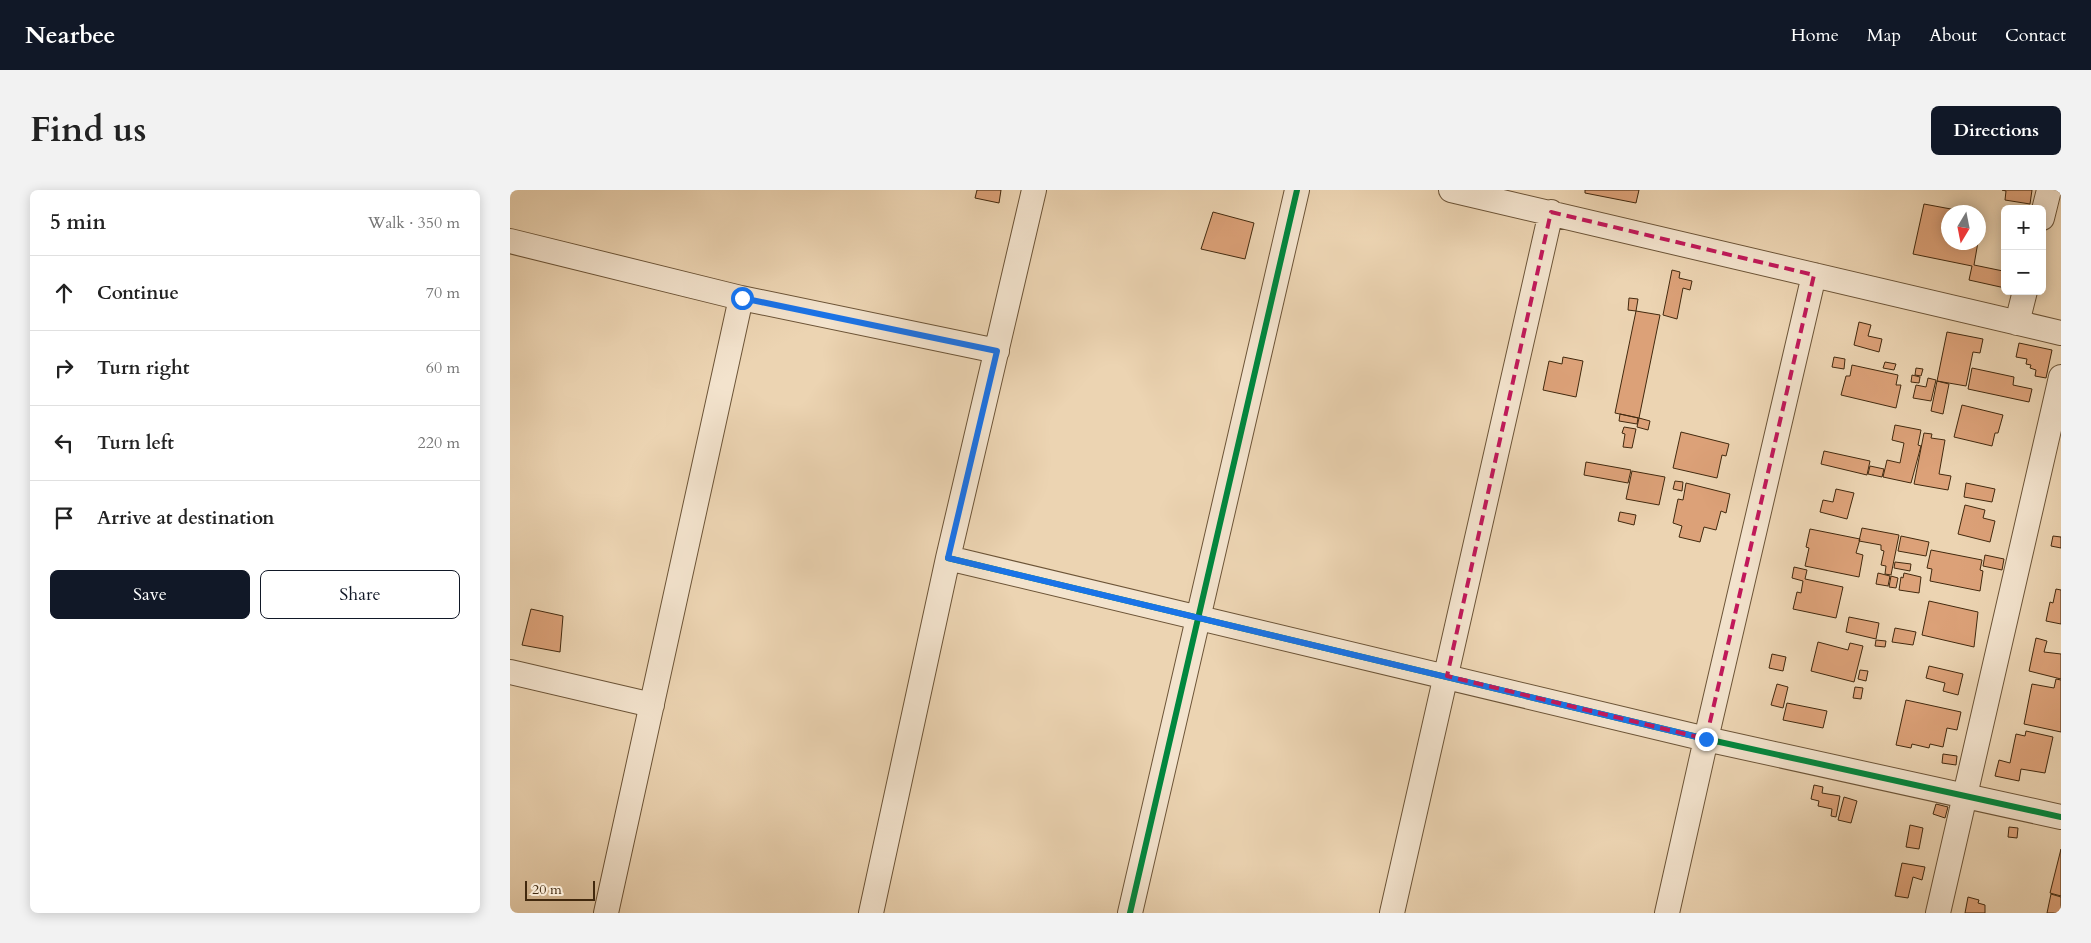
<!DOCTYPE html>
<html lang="en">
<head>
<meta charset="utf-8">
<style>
	:root { --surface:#fff; --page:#f2f2f2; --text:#222; --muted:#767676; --line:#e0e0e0; --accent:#111827 }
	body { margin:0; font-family:Cardo,serif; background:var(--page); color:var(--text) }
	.controls { position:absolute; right:15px; top:15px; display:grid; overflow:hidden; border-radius:8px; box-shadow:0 2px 12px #0003 }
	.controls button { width:45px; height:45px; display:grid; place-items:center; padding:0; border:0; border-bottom:1px solid var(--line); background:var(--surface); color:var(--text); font:25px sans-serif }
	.compass { position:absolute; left:1431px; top:15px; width:45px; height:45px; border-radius:50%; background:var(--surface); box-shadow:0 2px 12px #0003; rotate:190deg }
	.scale { position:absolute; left:15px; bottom:12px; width:70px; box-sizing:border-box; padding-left:5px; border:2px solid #42290e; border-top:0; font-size:14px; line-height:18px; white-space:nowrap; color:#42290e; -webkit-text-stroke:4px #f3e3cd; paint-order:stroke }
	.stop { position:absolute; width:15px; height:15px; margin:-11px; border:4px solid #1a73e8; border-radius:50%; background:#fff }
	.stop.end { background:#1a73e8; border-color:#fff; box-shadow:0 1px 5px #0008 }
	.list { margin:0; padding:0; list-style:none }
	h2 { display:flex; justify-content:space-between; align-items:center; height:65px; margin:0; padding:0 20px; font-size:21px }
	h2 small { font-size:16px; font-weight:400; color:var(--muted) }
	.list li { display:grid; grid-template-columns:32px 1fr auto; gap:15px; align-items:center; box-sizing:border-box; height:75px; padding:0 20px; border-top:1px solid var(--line) }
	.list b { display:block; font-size:19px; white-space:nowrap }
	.list em { font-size:16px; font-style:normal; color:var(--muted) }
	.actions { display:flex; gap:10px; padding:15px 20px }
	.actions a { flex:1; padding:11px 0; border:1px solid var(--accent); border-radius:8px; text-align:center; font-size:18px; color:var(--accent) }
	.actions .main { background:var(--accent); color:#fff }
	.icon { flex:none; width:28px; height:28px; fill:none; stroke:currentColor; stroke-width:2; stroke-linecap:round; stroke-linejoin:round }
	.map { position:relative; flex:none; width:1551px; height:723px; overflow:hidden; border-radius:8px }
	header { display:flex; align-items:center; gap:30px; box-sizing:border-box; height:70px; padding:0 25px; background:var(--accent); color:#fff }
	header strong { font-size:24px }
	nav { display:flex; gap:28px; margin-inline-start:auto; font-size:18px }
	.intro { display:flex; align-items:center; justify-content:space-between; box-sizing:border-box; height:120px; padding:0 30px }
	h1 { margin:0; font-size:35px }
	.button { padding:12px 22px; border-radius:8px; background:var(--accent); color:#fff; font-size:18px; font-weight:700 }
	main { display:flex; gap:30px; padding:0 30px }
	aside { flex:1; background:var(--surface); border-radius:8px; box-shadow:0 2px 12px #0003 }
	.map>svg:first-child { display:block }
	.building { fill:#dca178; stroke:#42290e }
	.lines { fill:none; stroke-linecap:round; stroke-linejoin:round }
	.minor-casing { stroke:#6c5437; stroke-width:26 }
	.minor { stroke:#f3e3cd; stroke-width:24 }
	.cycleway-casing { stroke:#f3e3cd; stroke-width:9 }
	.cycleway { stroke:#00873e; stroke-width:6 }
	.route { stroke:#1a73e8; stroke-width:6 }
	.marked { fill:none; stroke:#c2185b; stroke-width:4; stroke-dasharray:10 6; stroke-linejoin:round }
</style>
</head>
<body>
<header>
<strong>Nearbee</strong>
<nav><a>Home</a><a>Map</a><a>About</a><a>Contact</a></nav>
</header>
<div class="intro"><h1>Find us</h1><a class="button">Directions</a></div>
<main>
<aside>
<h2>5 min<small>Walk · 350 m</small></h2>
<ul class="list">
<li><svg class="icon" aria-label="ahead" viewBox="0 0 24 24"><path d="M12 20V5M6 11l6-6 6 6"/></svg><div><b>Continue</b></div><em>70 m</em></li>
<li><svg class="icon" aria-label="right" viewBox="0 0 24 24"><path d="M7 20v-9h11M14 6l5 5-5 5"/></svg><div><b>Turn right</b></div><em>60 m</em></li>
<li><svg class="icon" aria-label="left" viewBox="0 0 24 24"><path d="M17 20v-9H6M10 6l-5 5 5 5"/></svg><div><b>Turn left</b></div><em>220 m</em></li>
<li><svg class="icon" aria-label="arrive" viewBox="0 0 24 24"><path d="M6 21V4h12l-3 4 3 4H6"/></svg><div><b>Arrive at destination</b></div></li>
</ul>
<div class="actions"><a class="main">Save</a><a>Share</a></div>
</aside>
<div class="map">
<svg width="1551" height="723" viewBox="0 0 1551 723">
	<rect width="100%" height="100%" fill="#ecd4b2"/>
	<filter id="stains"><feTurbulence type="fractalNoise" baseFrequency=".004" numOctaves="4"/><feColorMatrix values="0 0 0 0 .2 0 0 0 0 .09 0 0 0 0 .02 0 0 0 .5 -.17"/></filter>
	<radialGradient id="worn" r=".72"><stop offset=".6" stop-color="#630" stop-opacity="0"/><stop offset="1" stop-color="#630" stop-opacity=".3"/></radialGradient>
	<path class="building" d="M467 0H491L489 13 465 8Z
		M1075 0H1129L1126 13 1075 3Z
		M1492 0H1522L1520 14 1495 10 1496 1Z
		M1414 14 1457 22H1438V52H1468L1464 75 1493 81 1495 74V98L1459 90 1462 76 1403 64Z
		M703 22 744 33 735 69 691 59Z
		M1162 80 1170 82 1169 88 1182 91 1180 100 1173 98 1167 129 1153 125Z
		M1119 108 1128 109 1126 121 1118 120Z
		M1126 121 1150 125 1129 228 1105 223Z
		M1349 132 1361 135 1358 146 1372 149 1369 162 1344 155Z
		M1437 142 1473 149 1470 163 1463 162 1456 196 1427 191Z
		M1509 153 1542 160 1536 188 1525 186 1526 180 1520 178 1521 175 1516 174 1517 169 1506 167Z
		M1053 167 1073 171 1066 207 1033 200 1039 171 1052 174Z
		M1324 167 1335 169 1334 179 1322 177Z
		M1375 172 1386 174 1384 180 1373 178Z
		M1342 175 1388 185 1386 195H1391L1386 218 1331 205 1336 186H1340Z
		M1406 178 1413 179 1411 186 1405 185Z
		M1462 178 1504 187 1503 195 1522 199 1519 212 1458 199Z
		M1402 185 1410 187 1409 193 1401 192Z
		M1418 188 1426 190 1421 211 1403 208 1406 195 1416 197Z
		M1427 191 1439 194 1433 224 1421 221Z
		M1452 215 1493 225 1488 243H1485L1482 256 1444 247Z
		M1110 224 1128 228 1127 234 1109 231Z
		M1129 228 1140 231 1138 240 1127 237Z
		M1385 235 1411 240 1408 255 1411 256 1401 293 1373 287 1377 270 1390 273 1394 253 1382 250Z
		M1114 237 1126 239 1122 258 1113 257 1115 244 1112 243Z
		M1171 242 1219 254 1216 266 1212 265 1207 288 1163 278Z
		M1414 243 1422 244 1421 248 1435 250 1429 284 1441 286 1438 300 1404 294Z
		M1314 261 1360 271 1357 285 1311 274Z
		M1076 272 1121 280 1118 293 1074 285Z
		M1360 276 1374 279 1372 287 1358 284Z
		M1122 281 1155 287 1149 315 1116 309Z
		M1165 291 1173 292 1172 301 1163 299Z
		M1176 293 1220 304 1216 323 1211 321 1206 340 1194 337 1190 352 1169 347 1172 336 1163 333 1168 309 1173 310Z
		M1456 293 1485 299 1482 312 1454 307Z
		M1326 299 1344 303 1337 329 1310 322 1313 310 1323 312Z
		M1455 315 1475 320 1473 328 1485 331 1480 352 1448 344Z
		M1110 322 1126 325 1124 335 1108 331Z
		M1352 338 1389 345 1381 385 1375 384 1376 376 1371 375 1374 361 1371 360V355L1349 351Z
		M1300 339 1350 349 1346 363 1353 365 1349 387 1295 376 1299 358 1296 357Z
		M1391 346 1419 352 1416 366 1388 361Z
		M1543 346 1551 347V358L1541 356Z
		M1421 360 1472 370 1470 380 1473 381 1470 401 1420 391 1422 379 1417 378Z
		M1475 365 1494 369 1492 380 1473 376Z
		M1385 372 1401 374 1400 381 1384 378Z
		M1284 377 1297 380 1295 389 1333 397 1326 428 1283 419 1287 402 1291 403 1293 391 1282 388Z
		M1368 383 1380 386 1378 396 1366 394Z
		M1394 383 1411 387 1409 403 1389 400 1391 387 1393 388Z
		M1381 386 1388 388 1386 398 1379 397Z
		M1546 399 1551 400V434L1536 431 1540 412 1543 413Z
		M1419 411 1468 422 1464 457 1412 445Z
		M21 419 53 426 50 462 12 455Z
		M1339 427 1369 433 1366 449 1336 442Z
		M1385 438 1406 442 1403 455 1382 452Z
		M1526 448 1537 451 1534 462 1551 464V489L1519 481Z
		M1366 450 1376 451 1375 457 1365 456Z
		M1308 452 1338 460 1340 453 1353 456 1344 492 1301 481Z
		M1262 464 1276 467 1273 481 1259 478Z
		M1419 476 1453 484 1448 505 1433 501 1435 493 1416 488Z
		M1350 480 1358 481 1356 491 1348 489Z
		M1546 489 1551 490V542L1514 534 1522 494 1544 498Z
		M1267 494 1278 497 1273 518 1261 515Z
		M1345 497 1353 498 1351 509 1343 508Z
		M1396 510 1451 522 1447 540 1437 538 1433 557 1420 554 1419 558 1402 554 1401 558 1386 555Z
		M1277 513 1317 521 1313 538 1273 530Z
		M1516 541 1543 547 1535 583 1511 579 1509 591 1485 586 1489 570 1500 573 1506 544 1515 546Z
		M1433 564 1447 566 1446 575 1432 573Z
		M1304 595 1313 597 1312 603 1330 606 1326 627 1321 626 1322 619 1308 616 1309 611 1301 609Z
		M1334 607 1347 611 1341 633 1328 630Z
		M1426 614 1438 617 1435 628 1423 624Z
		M1400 635 1413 638 1409 659 1396 657Z
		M1499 637 1508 638 1507 648 1498 647Z
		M1551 659V706L1540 703Z
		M1392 673 1415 677 1412 690 1403 687 1398 708 1385 706Z
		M1541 704 1551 707V723H1537Z
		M1458 707 1469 710 1468 713 1475 715V723H1455Z"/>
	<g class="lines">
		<defs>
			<path id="minor" d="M941 0 1551 143
				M1532 28 1539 0
				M0 51 231 108 487 161
				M1507 133 1515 101
				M438 368 1196 549 1551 627
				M0 482 142 515
				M96 723 231 108
				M361 723 438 368 524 0
				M620 723 787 0
				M882 723 1041 22
				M1157 723 1196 549 1304 85
				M1428 723 1551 187"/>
		</defs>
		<use href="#minor" class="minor-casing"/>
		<use href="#minor" class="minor"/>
		<defs>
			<path id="cycleway" d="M438 368 1196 549 1551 627
				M620 723 787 0"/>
		</defs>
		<use href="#cycleway" class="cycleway-casing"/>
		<use href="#cycleway" class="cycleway"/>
	</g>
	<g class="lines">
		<path class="route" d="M232 108 487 161 438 368 1196 549"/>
	</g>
	<path class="marked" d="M1041 22 1304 85 1196 549 937 486Z"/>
	<rect width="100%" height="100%" filter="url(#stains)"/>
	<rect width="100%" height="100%" fill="url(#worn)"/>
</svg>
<div class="controls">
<button>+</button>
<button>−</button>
</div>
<svg class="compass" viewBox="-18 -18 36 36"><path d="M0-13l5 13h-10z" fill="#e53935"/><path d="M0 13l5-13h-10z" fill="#767676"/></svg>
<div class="scale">20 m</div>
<div class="stop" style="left:232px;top:108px"></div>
<div class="stop end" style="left:1196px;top:549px"></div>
</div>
</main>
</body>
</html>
